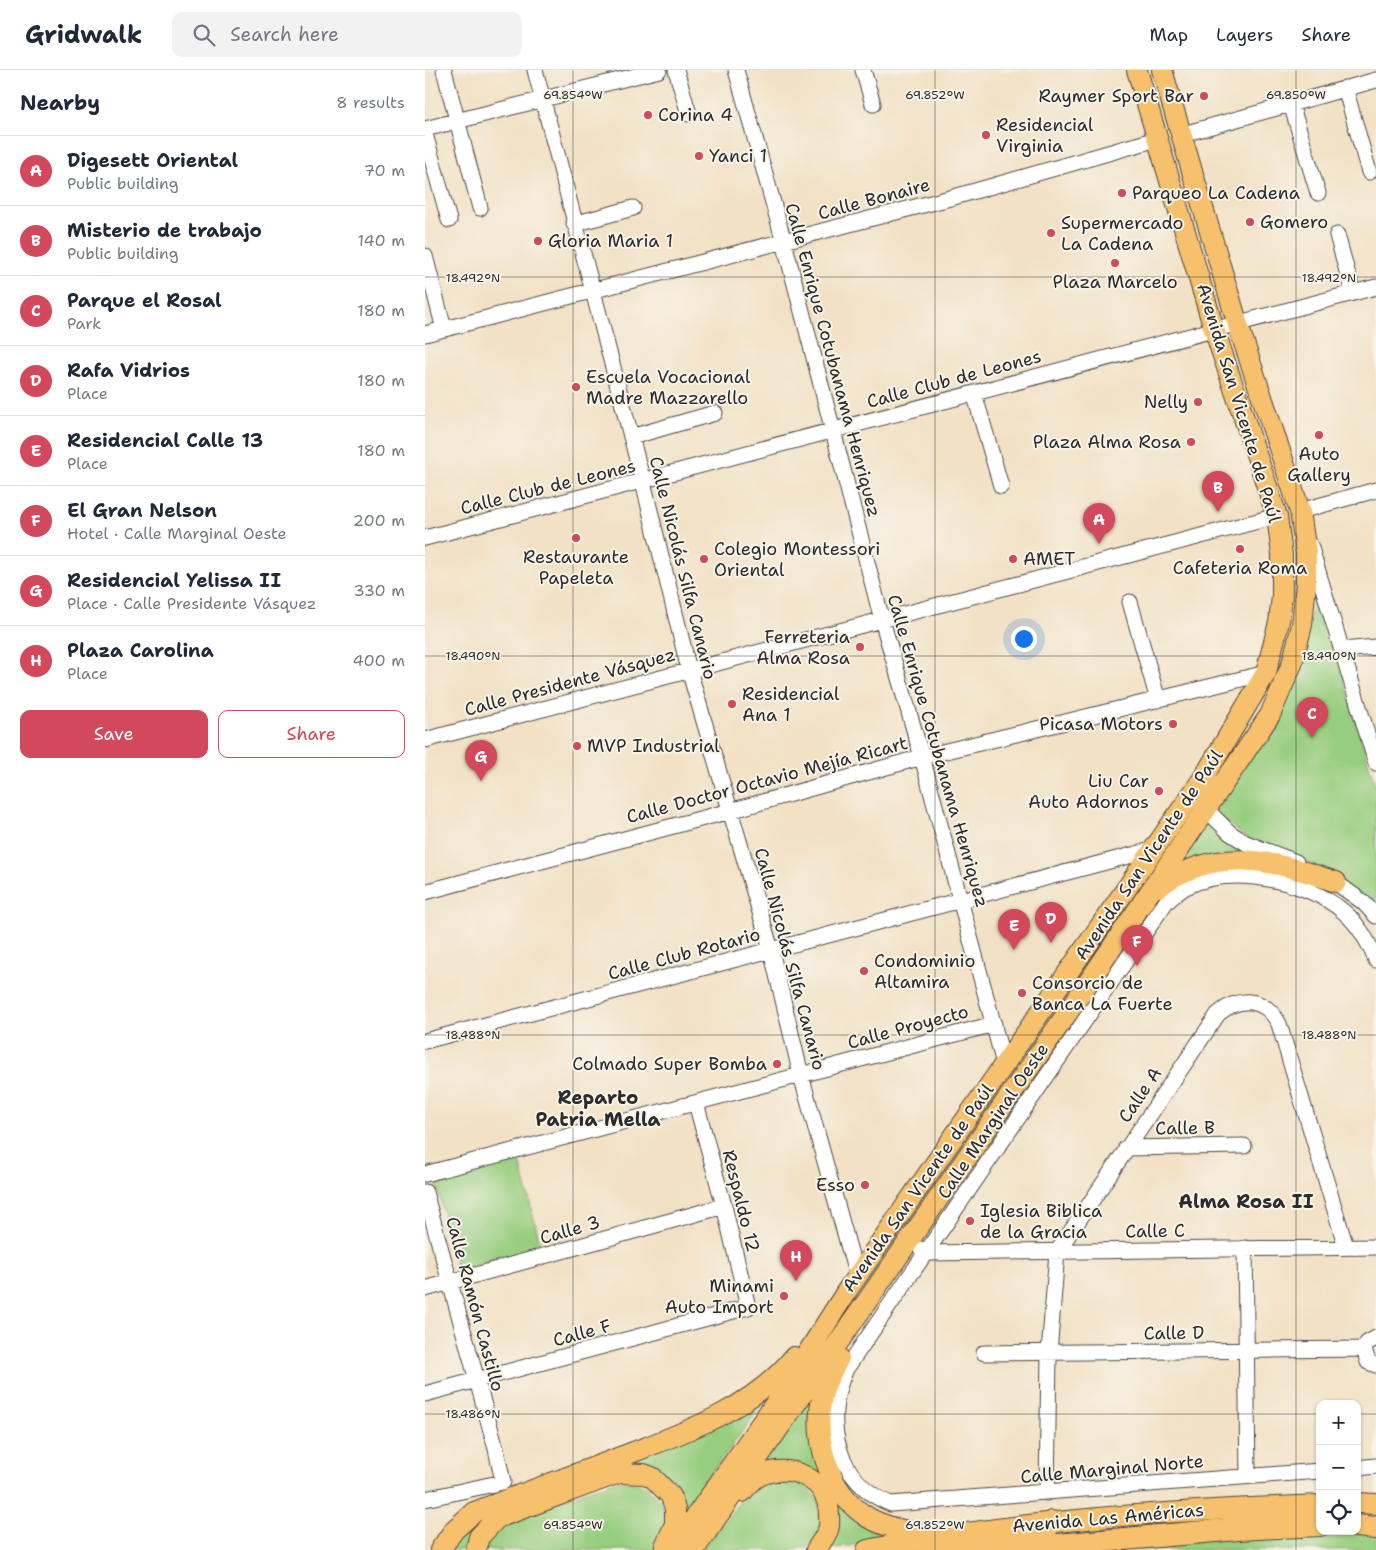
<!DOCTYPE html>
<html lang="en">
<head>
<meta charset="utf-8">
<style>
	:root { --surface:#fff; --page:#f2f2f3; --text:#1f2937; --muted:#747a83; --line:#e0e1e3; --accent:#d1495b }
	body { margin:0; font-family:"Shantell Sans",sans-serif; background:var(--page); color:var(--text) }
	.controls { position:absolute; right:15px; bottom:15px; display:grid; overflow:hidden; border-radius:10px; box-shadow:0 1px 4px #0004 }
	.controls button { width:45px; height:45px; display:grid; place-items:center; padding:0; border:0; border-bottom:1px solid var(--line); background:var(--surface); color:var(--text); font:25px sans-serif }
	.you { position:absolute; left:598px; top:568px; width:18px; height:18px; margin:-12px; border:4px solid #fff; border-radius:50%; background:#1a73e8; box-shadow:0 0 0 8px #1a73e833 }
	.badge { display:grid; place-items:center; width:32px; height:32px; border-radius:50%; background:var(--accent); color:#fff; font-size:16px; font-weight:700 }
	.pin { position:absolute; translate:-50% -41px; filter:drop-shadow(0 1px 2px #0008) }
	.pin::after { content:''; position:absolute; top:26px; width:18px; height:15px; background:inherit; clip-path:polygon(0 0,100% 0,50% 100%) }
	.list { margin:0; padding:0; list-style:none }
	h2 { display:flex; justify-content:space-between; align-items:center; height:65px; margin:0; padding:0 20px; font-size:21px }
	h2 small { font-size:16px; font-weight:400; color:var(--muted) }
	.list li { display:grid; grid-template-columns:32px 1fr auto; gap:15px; align-items:center; box-sizing:border-box; height:70px; padding:0 20px; border-top:1px solid var(--line) }
	.list b { display:block; font-size:19px; white-space:nowrap }
	.list p { margin:0; font-size:16px; white-space:nowrap; color:var(--muted) }
	.list em { font-size:16px; font-style:normal; color:var(--muted) }
	.actions { display:flex; gap:10px; padding:15px 20px }
	.actions a { flex:1; padding:11px 0; border:1px solid var(--accent); border-radius:10px; text-align:center; font-size:18px; color:var(--accent) }
	.actions .main { background:var(--accent); color:#fff }
	.icon { flex:none; width:28px; height:28px; fill:none; stroke:currentColor; stroke-width:2; stroke-linecap:round; stroke-linejoin:round }
	.map { position:relative; flex:none; width:951px; height:1480px; overflow:hidden }
	header { display:flex; align-items:center; gap:30px; box-sizing:border-box; height:70px; padding:0 25px; background:var(--surface); border-bottom:1px solid var(--line) }
	header strong { font-size:24px }
	nav { display:flex; gap:28px; margin-inline-start:auto; font-size:18px }
	.search { width:350px; height:45px; background:var(--page); display:flex; align-items:center; gap:12px; box-sizing:border-box; padding:0 18px; border-radius:10px; color:var(--muted); font-size:19px }
	main { display:flex }
	aside { flex:1; background:var(--surface) }
	.map>svg:first-child { display:block }
	.green { fill:#97cd7e; stroke:#617c54 }
	.lines { fill:none; stroke-linecap:round; stroke-linejoin:round }
	.minor-casing { stroke:#494642; stroke-width:17 }
	.major-casing { stroke:#494642; stroke-width:22 }
	.highway-casing { stroke:#494642; stroke-width:24 }
	.minor { stroke:#fff; stroke-width:15 }
	.major { stroke:#f7c06c; stroke-width:20 }
	.highway { stroke:#f7c06c; stroke-width:22 }
	.ticks { fill:none; stroke:#2b2b2b; stroke-width:1; stroke-opacity:0.45 }
	.poi-dot { fill:#d1495b; stroke:#f7f3e8; stroke-width:2 }
	.labels { text-anchor:middle; stroke-width:4; stroke-linejoin:round; paint-order:stroke }
	.poi-label { font-size:18px; fill:#2b2b2b; stroke:#f7f3e8; text-anchor:start }
	.street-label { font-size:18px; fill:#2b2b2b; stroke:#f7f3e8 }
	.neighbourhood-label { font-size:19px; font-weight:bold; fill:#2b2b2b; stroke:#f7f3e8 }
	.ticks-label { font-size:12px; text-anchor:middle; fill:#2b2b2b; stroke:#f7f3e8; stroke-width:4; stroke-linejoin:round; paint-order:stroke }
</style>
</head>
<body>
<header>
<strong>Gridwalk</strong>
<div class="search"><svg class="icon" aria-label="search" viewBox="0 0 24 24"><circle cx="10" cy="10" r="6"/><path d="M15 15l6 6"/></svg>Search here</div>
<nav><a>Map</a><a>Layers</a><a>Share</a></nav>
</header>
<main>
<aside>
<h2>Nearby<small>8 results</small></h2>
<ul class="list">
<li><span class="badge">A</span><div><b>Digesett Oriental</b><p>Public building</p></div><em>70 m</em></li>
<li><span class="badge">B</span><div><b>Misterio de trabajo</b><p>Public building</p></div><em>140 m</em></li>
<li><span class="badge">C</span><div><b>Parque el Rosal</b><p>Park</p></div><em>180 m</em></li>
<li><span class="badge">D</span><div><b>Rafa Vidrios</b><p>Place</p></div><em>180 m</em></li>
<li><span class="badge">E</span><div><b>Residencial Calle 13</b><p>Place</p></div><em>180 m</em></li>
<li><span class="badge">F</span><div><b>El Gran Nelson</b><p>Hotel · Calle Marginal Oeste</p></div><em>200 m</em></li>
<li><span class="badge">G</span><div><b>Residencial Yelissa II</b><p>Place · Calle Presidente Vásquez</p></div><em>330 m</em></li>
<li><span class="badge">H</span><div><b>Plaza Carolina</b><p>Place</p></div><em>400 m</em></li>
</ul>
<div class="actions"><a class="main">Save</a><a>Share</a></div>
</aside>
<div class="map">
<svg width="951" height="1480" viewBox="0 0 951 1480">
	<rect width="100%" height="100%" fill="#f7f3e8"/>
	<filter id="ink" filterUnits="userSpaceOnUse"><feTurbulence type="fractalNoise" baseFrequency=".02" numOctaves="2"/><feDisplacementMap in="SourceGraphic" scale="10" xChannelSelector="R" yChannelSelector="G"/><feConvolveMatrix kernelMatrix="1 2 1 2 8 2 1 2 1" color-interpolation-filters="sRGB"/></filter>
	<filter id="wash" filterUnits="userSpaceOnUse"><feTurbulence type="fractalNoise" baseFrequency=".0096" numOctaves="4" result="noise"/><feDisplacementMap in="SourceGraphic" scale="20" xChannelSelector="R" yChannelSelector="G"/><feGaussianBlur stdDeviation="1.12" result="paint"/><feColorMatrix in="noise" values="0 0 0 0 0 0 0 0 0 0 0 0 0 0 0 0 0 1.4 0 .05"/><feComposite in="paint" operator="in"/></filter>
	<g filter="url(#wash)">
		<rect width="100%" height="100%" fill="#f2e1c5"/>
		<path class="green" d="M891 517 951 718V839L892 796 822 769 787 740 882 564Z
			M783 750 837 785 751 796Z
			M94 1088 118 1186 33 1206 11 1110Z
			M408 1290 394 1322 385 1365 399 1407 465 1462 464 1468 401 1480 390 1406 330 1405Z
			M348 1321 260 1437 253 1453 252 1425 182 1395Z
			M366 1409C397 1421 396 1436 394 1466L382 1477 368 1480H277L330 1412Z
			M192 1410 221 1416 234 1430 241 1450 232 1480H56L74 1452Z
			M61 1443 49 1461 43 1480H20Z
			M951 1462V1480H661L797 1467Z"/>
	</g>
	<g filter="url(#ink)">
		<g class="lines">
			<defs>
				<path id="minor" d="M19 0 55 138
					M110 0 218 412 264 600 346 880 376 1005 432 1207
					M251 0 264 44
					M311 0 359 172 457 550 497 687 579 994
					M438 0 448 34
					M920 18 944 102
					M866 34 893 123
					M0 59 234 0
					M0 64 24 150
					M755 65 951 10
					M149 154 208 138
					M912 165 928 223
					M0 186 19 259
					M0 264 529 127 732 69
					M549 323 576 416
					M206 367 290 343
					M877 450 875 441 951 420
					M0 468 951 217
					M885 475 951 693
					M705 532 733 630
					M917 580 951 577
					M0 670 852 446
					M781 739 805 763 821 773 871 792
					M903 807 938 832 951 846
					M0 822 305 741 497 687 841 603
					M0 971 730 779
					M701 1078 819 1076
					M0 1104 569 954
					M0 1122 71 1379 78 1412 0 1429
					M820 1178 823 1406
					M496 1179 501 1183 951 1177
					M0 1219 299 1136
					M951 1268 942 1273 939 1279 943 1292 951 1295
					M559 1283 939 1279
					M0 1324 323 1237 299 1136 271 1033
					M932 1398 951 1396
					M895 1401 466 1434C411 1413 397 1349 421 1299L741 832C748 827 755 819 763 816 808 795 882 810 919 842 933 854 944 873 951 890
					M622 1423 624 1284 632 1182 793 944C815 926 840 927 854 954L921 1177"/>
				<path id="major" d="M733 817C792 775 848 790 911 812
					M414 1288C409 1298 402 1309 399 1319 386 1365 402 1423 444 1448 461 1457 484 1462 503 1464
					M317 1422C322 1416 327 1410 334 1406 365 1391 404 1409 404 1445 404 1450 405 1456 403 1460 400 1467 395 1474 391 1480
					M932 1433 951 1434
					M15 1480 29 1460 49 1442C94 1425 139 1408 185 1391 249 1366 324 1343 369 1287
					M51 1480 54 1467 72 1448 194 1403 219 1404 227 1407 246 1426 250 1439V1454L240 1476
					M247 1480 356 1325 423 1219 779 707 841 603 854 552 857 526V485L852 446 789 259 712 0
					M269 1480 650 932 845 645 867 594 877 555 881 514V483L875 441 812 252 737 0
					M442 1480C591 1450 743 1441 895 1435"/>
				<path id="highway" d="M932 1456 951 1458
					M504 1480 617 1463 627 1452
					M574 1480 813 1459 895 1455"/>
			</defs>
			<use href="#minor" class="minor-casing"/>
			<use href="#major" class="major-casing"/>
			<use href="#highway" class="highway-casing"/>
			<use href="#minor" class="minor"/>
			<use href="#major" class="major"/>
			<use href="#highway" class="highway"/>
		</g>
	</g>
	<path class="ticks" d="M148 0V1480M510 0V1480M871 0V1480M0 207H951M0 586H951M0 965H951M0 1344H895M932 1344H951"/>
	<g class="poi-dot">
		<circle cx="779" cy="26" r="5"/>
		<circle cx="223" cy="45" r="5"/>
		<circle cx="561" cy="65" r="5"/>
		<circle cx="274" cy="86" r="5"/>
		<circle cx="697" cy="123" r="5"/>
		<circle cx="825" cy="152" r="5"/>
		<circle cx="626" cy="163" r="5"/>
		<circle cx="113" cy="171" r="5"/>
		<circle cx="690" cy="193" r="5"/>
		<circle cx="151" cy="317" r="5"/>
		<circle cx="773" cy="332" r="5"/>
		<circle cx="894" cy="365" r="5"/>
		<circle cx="766" cy="372" r="5"/>
		<circle cx="151" cy="468" r="5"/>
		<circle cx="815" cy="479" r="5"/>
		<circle cx="279" cy="489" r="5"/>
		<circle cx="588" cy="489" r="5"/>
		<circle cx="435" cy="577" r="5"/>
		<circle cx="307" cy="634" r="5"/>
		<circle cx="748" cy="654" r="5"/>
		<circle cx="152" cy="676" r="5"/>
		<circle cx="734" cy="721" r="5"/>
		<circle cx="439" cy="901" r="5"/>
		<circle cx="597" cy="923" r="5"/>
		<circle cx="352" cy="994" r="5"/>
		<circle cx="440" cy="1115" r="5"/>
		<circle cx="545" cy="1151" r="5"/>
		<circle cx="359" cy="1226" r="5"/>
	</g>
	<g class="labels">
		<g class="poi-label">
			<text x="769" y="32" text-anchor="end">Raymer Sport Bar</text>
			<text x="233" y="51">Corina 4</text>
			<text x="571" y="61">Residencial<tspan x="571" dy="21">Virginia</tspan></text>
			<text x="284" y="92">Yanci 1</text>
			<text x="707" y="129">Parqueo La Cadena</text>
			<text x="835" y="158">Gomero</text>
			<text x="636" y="159">Supermercado<tspan x="636" dy="21">La Cadena</tspan></text>
			<text x="123" y="177">Gloria Maria 1</text>
			<text x="690" y="218" text-anchor="middle">Plaza Marcelo</text>
			<text x="161" y="313">Escuela Vocacional<tspan x="161" dy="21">Madre Mazzarello</tspan></text>
			<text x="763" y="338" text-anchor="end">Nelly</text>
			<text x="756" y="378" text-anchor="end">Plaza Alma Rosa</text>
			<text x="894" y="390" text-anchor="middle">Auto<tspan x="894" dy="21">Gallery</tspan></text>
			<text x="289" y="485">Colegio Montessori<tspan x="289" dy="21">Oriental</tspan></text>
			<text x="151" y="493" text-anchor="middle">Restaurante<tspan x="151" dy="21">Papeleta</tspan></text>
			<text x="598" y="495">AMET</text>
			<text x="815" y="504" text-anchor="middle">Cafeteria Roma</text>
			<text x="425" y="573" text-anchor="end">Ferreteria<tspan x="425" dy="21">Alma Rosa</tspan></text>
			<text x="317" y="630">Residencial<tspan x="317" dy="21">Ana 1</tspan></text>
			<text x="738" y="660" text-anchor="end">Picasa Motors</text>
			<text x="162" y="682">MVP Industrial</text>
			<text x="724" y="717" text-anchor="end">Liu Car<tspan x="724" dy="21">Auto Adornos</tspan></text>
			<text x="449" y="897">Condominio<tspan x="449" dy="21">Altamira</tspan></text>
			<text x="607" y="919">Consorcio de<tspan x="607" dy="21">Banca La Fuerte</tspan></text>
			<text x="342" y="1000" text-anchor="end">Colmado Super Bomba</text>
			<text x="430" y="1121" text-anchor="end">Esso</text>
			<text x="555" y="1147">Iglesia Biblica<tspan x="555" dy="21">de la Gracia</tspan></text>
			<text x="349" y="1222" text-anchor="end">Minami<tspan x="349" dy="21">Auto Import</tspan></text>
		</g>
		<g class="street-label">
			<text transform="translate(449 129) rotate(-15)" y="6">Calle Bonaire</text>
			<text transform="translate(408 290) rotate(75)" y="6">Calle Enrique Cotubanama Henriquez</text>
			<text transform="translate(529 309) rotate(-15)" y="6">Calle Club de Leones</text>
			<text transform="translate(814 333) rotate(73)" y="6">Avenida San Vicente de Paúl</text>
			<text transform="translate(123 417) rotate(-14)" y="6">Calle Club de Leones</text>
			<text transform="translate(258 498) rotate(76)" y="6">Calle Nicolás Silfa Canario</text>
			<text transform="translate(145 612) rotate(-15)" y="6">Calle Presidente Vásquez</text>
			<text transform="translate(513 681) rotate(74)" y="6">Calle Enrique Cotubanama Henriquez</text>
			<text transform="translate(342 710) rotate(-15)" y="6">Calle Doctor Octavio Mejía Ricart</text>
			<text transform="translate(724 785) rotate(-56)" y="6">Avenida San Vicente de Paúl</text>
			<text transform="translate(259 884) rotate(-15)" y="6">Calle Club Rotario</text>
			<text transform="translate(365 889) rotate(75)" y="6">Calle Nicolás Silfa Canario</text>
			<text transform="translate(483 957) rotate(-15)" y="6">Calle Proyecto</text>
			<text transform="translate(715 1025) rotate(-56)" y="6">Calle A</text>
			<text transform="translate(568 1051) rotate(-56)" y="6">Calle Marginal Oeste</text>
			<text transform="translate(760 1058) rotate(-1)" y="6">Calle B</text>
			<text transform="translate(493 1118) rotate(-55)" y="6">Avenida San Vicente de Paúl</text>
			<text transform="translate(316 1131) rotate(76)" y="6">Respaldo 12</text>
			<text transform="translate(145 1160) rotate(-16)" y="6">Calle 3</text>
			<text transform="translate(730 1161) rotate(-1)" y="6">Calle C</text>
			<text transform="translate(50 1234) rotate(75)" y="6">Calle Ramón Castillo</text>
			<text transform="translate(157 1263) rotate(-15)" y="6">Calle F</text>
			<text transform="translate(749 1263) rotate(-1)" y="6">Calle D</text>
			<text transform="translate(687 1399) rotate(-5)" y="6">Calle Marginal Norte</text>
			<text transform="translate(683 1448) rotate(-5)" y="6">Avenida Las Américas</text>
		</g>
		<g class="neighbourhood-label">
			<text x="173" y="1034">Reparto<tspan x="173" dy="22">Patria Mella</tspan></text>
			<text x="821" y="1138">Alma Rosa II</text>
		</g>
	</g>
	<g class="ticks-label">
		<text x="148" y="29">69.854°W</text>
		<text x="510" y="29">69.852°W</text>
		<text x="871" y="29">69.850°W</text>
		<text x="48" y="212">18.492°N</text>
		<text x="904" y="212">18.492°N</text>
		<text x="48" y="590">18.490°N</text>
		<text x="904" y="590">18.490°N</text>
		<text x="48" y="969">18.488°N</text>
		<text x="904" y="969">18.488°N</text>
		<text x="48" y="1348">18.486°N</text>
		<text x="148" y="1459">69.854°W</text>
		<text x="510" y="1459">69.852°W</text>
	</g>
</svg>
<div class="controls">
<button>+</button>
<button>−</button>
<button><svg class="icon" aria-label="locate" viewBox="0 0 24 24"><circle cx="12" cy="12" r="6"/><path d="M12 2v4M12 18v4M2 12h4M18 12h4"/></svg></button>
</div>
<div class="you"></div>
<div class="pin badge" style="left:674px;top:474px">A</div>
<div class="pin badge" style="left:793px;top:442px">B</div>
<div class="pin badge" style="left:887px;top:668px">C</div>
<div class="pin badge" style="left:626px;top:873px">D</div>
<div class="pin badge" style="left:589px;top:880px">E</div>
<div class="pin badge" style="left:712px;top:896px">F</div>
<div class="pin badge" style="left:56px;top:711px">G</div>
<div class="pin badge" style="left:371px;top:1211px">H</div>
</div>
</main>
</body>
</html>
